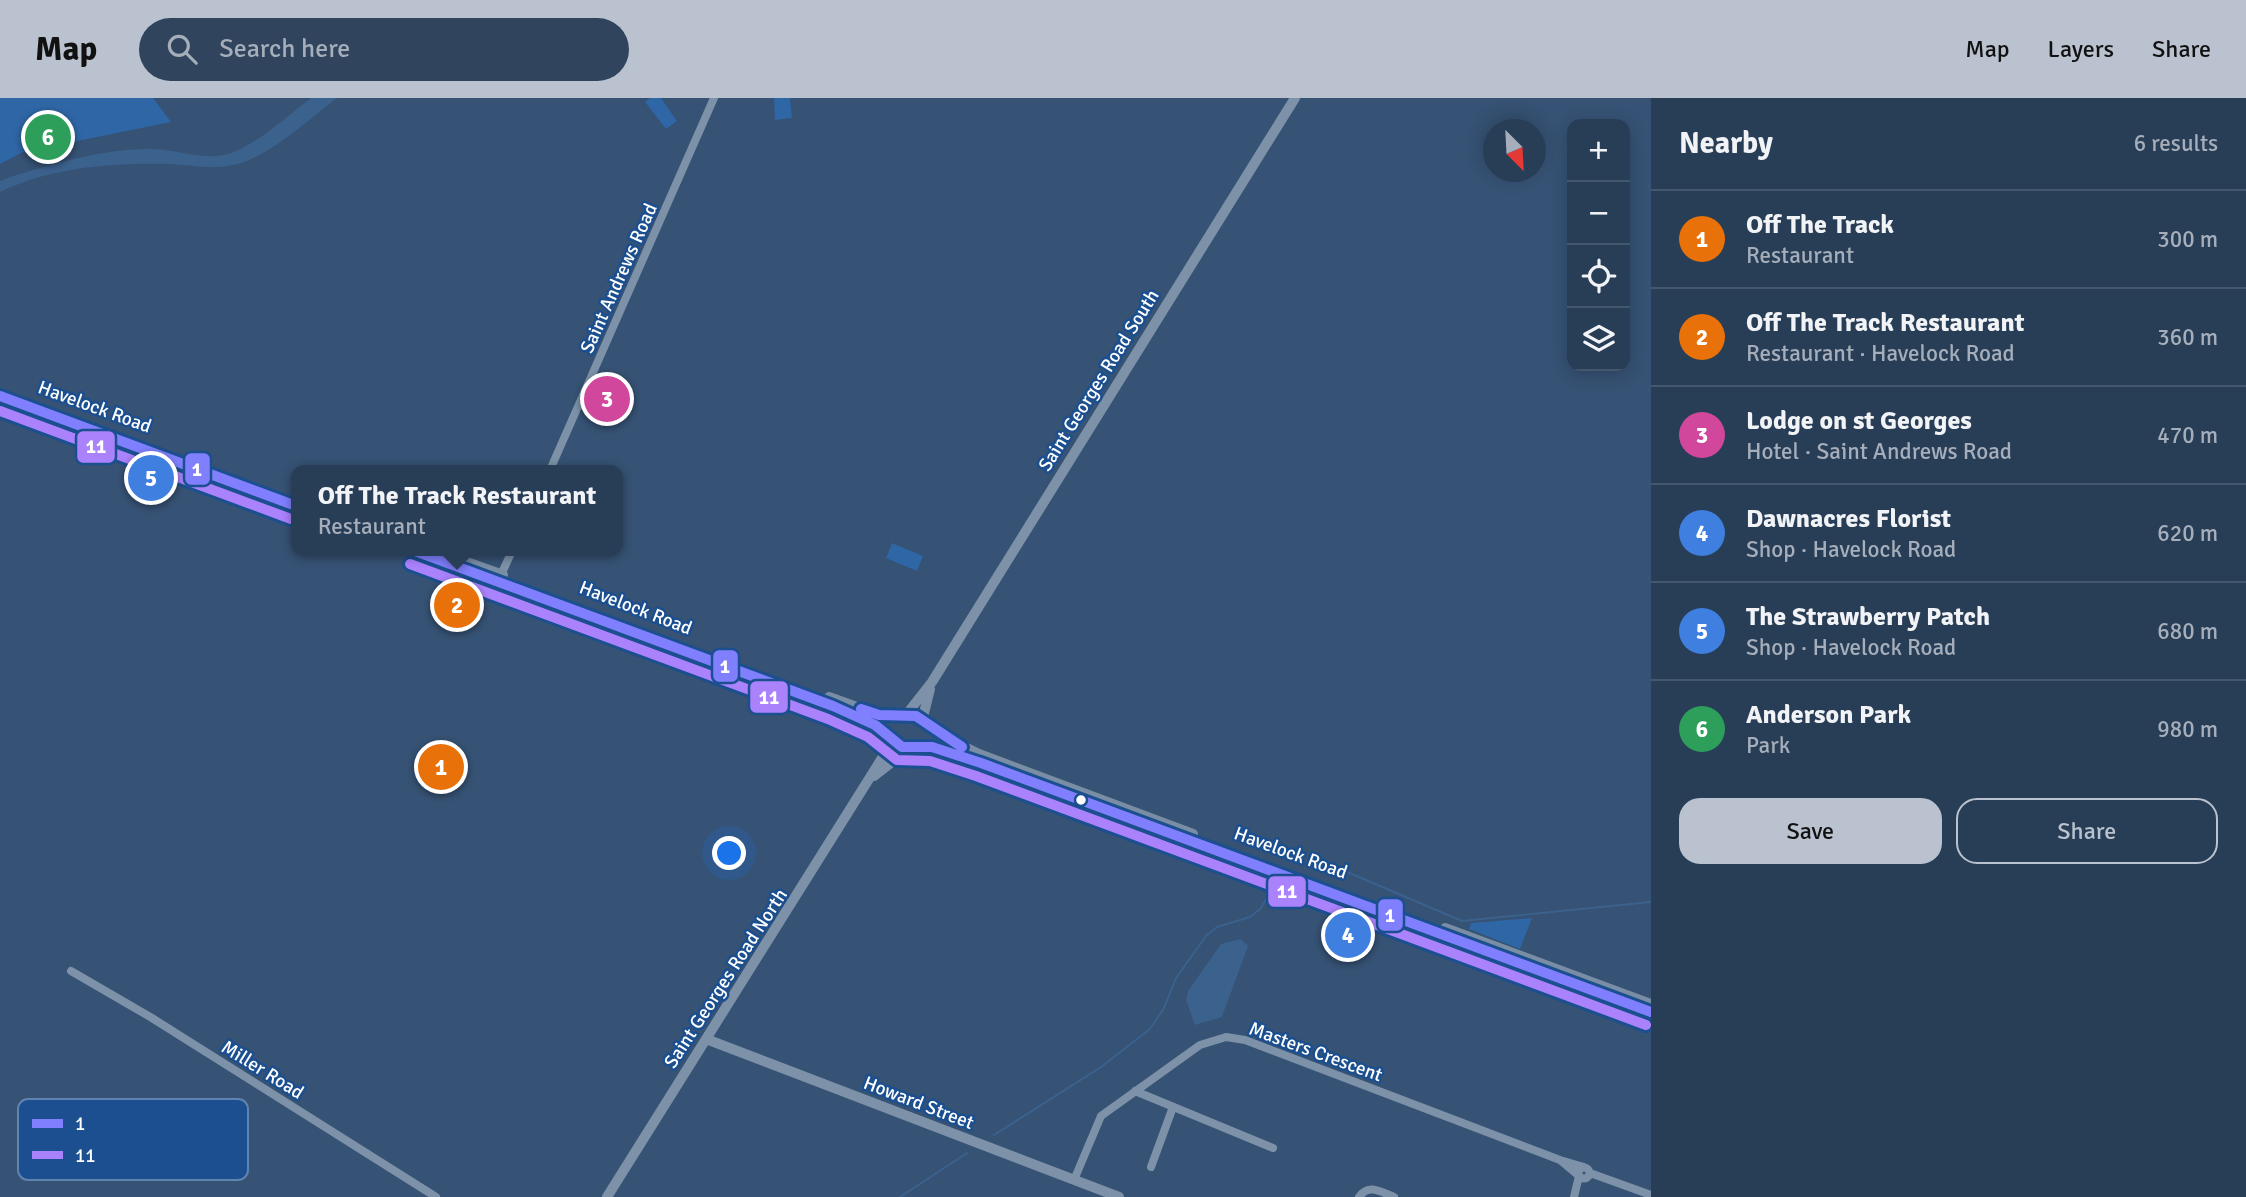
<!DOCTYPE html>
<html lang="en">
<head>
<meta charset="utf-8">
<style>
	:root { --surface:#283e57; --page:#30455d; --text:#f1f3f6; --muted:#a5aeba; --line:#44576d; --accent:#b9c2ce }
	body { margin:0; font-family:Signika,sans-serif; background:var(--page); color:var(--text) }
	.controls { position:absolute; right:21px; top:21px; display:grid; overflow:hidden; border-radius:14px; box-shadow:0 4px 18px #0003 }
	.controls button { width:63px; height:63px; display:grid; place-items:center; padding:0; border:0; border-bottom:2px solid var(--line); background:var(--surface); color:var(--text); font:35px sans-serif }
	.compass { position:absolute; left:1483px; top:21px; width:63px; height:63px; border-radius:50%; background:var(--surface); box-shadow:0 4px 18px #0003; rotate:156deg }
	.you { position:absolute; left:730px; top:756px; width:24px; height:24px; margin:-18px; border:5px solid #fff; border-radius:50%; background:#1a73e8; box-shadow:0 0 0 10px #1a73e833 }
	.badge { display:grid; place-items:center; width:46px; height:46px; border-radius:50%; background:var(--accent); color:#fff; font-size:23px; font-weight:700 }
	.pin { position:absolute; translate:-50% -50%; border:4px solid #fff; box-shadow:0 2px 7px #0006 }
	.popup { position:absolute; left:291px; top:367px; width:332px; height:91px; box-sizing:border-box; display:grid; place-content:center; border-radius:14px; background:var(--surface); filter:drop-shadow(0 2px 5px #0005); font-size:23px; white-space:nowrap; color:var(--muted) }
	.popup b { font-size:26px; color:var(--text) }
	.popup::after { content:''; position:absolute; left:50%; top:100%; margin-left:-14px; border:14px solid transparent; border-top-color:var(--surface) }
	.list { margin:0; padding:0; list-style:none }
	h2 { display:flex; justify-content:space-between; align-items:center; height:91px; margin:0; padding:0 28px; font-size:30px }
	h2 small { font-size:23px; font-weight:400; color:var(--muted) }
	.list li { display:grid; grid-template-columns:46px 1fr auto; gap:21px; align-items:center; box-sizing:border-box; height:98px; padding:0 28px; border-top:2px solid var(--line) }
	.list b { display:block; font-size:26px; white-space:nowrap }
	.list p { margin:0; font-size:23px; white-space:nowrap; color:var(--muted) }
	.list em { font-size:23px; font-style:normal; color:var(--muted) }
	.actions { display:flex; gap:14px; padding:21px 28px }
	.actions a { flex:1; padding:16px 0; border:2px solid var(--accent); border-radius:21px; text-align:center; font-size:24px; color:var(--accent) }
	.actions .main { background:var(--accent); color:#111 }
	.icon { flex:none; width:38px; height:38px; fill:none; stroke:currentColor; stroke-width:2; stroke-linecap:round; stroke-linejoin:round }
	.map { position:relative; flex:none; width:1651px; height:1099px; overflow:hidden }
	header { display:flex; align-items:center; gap:42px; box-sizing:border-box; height:98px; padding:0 35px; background:var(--accent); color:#111 }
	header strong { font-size:33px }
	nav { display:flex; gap:38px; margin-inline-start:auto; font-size:24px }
	.search { width:490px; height:63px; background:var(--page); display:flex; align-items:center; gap:18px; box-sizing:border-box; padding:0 24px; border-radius:38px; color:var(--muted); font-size:26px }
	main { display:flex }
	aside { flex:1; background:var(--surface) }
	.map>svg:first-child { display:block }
	.green { fill:#2f66a5 }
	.water { fill:#3b618d }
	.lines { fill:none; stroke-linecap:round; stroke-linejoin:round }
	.stream { stroke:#3b618d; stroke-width:2 }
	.minor { stroke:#7d92a8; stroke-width:8 }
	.tertiary { stroke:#7d92a8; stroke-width:10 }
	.secondary { stroke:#798da4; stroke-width:10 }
	.bus-1-casing { stroke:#1b4f8f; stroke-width:16 }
	.bus-2-casing { stroke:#1b4f8f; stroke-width:16 }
	.bus-1 { stroke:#8080ff; stroke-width:10 }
	.bus-2 { stroke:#aa82fc; stroke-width:10 }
	.bus-dot { fill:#fff; stroke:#1b4f8f; stroke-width:2.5 }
	.labels { text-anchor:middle; stroke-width:5; stroke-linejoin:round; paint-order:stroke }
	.street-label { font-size:19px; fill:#fff; stroke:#1b4f8f }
	.key { fill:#1b4f8f; stroke:#5f84b1; stroke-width:2 }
	.key-label { font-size:19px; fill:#fff }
	.line-badge { stroke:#1b4f8f; stroke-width:2.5 }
	.badge-label { font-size:19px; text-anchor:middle; font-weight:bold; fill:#fff }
</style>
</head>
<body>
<header>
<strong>Map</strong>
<div class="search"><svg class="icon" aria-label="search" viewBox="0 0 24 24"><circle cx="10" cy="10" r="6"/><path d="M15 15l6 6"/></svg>Search here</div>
<nav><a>Map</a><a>Layers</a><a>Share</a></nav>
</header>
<main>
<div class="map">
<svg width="1651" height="1099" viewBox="0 0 1651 1099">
	<rect width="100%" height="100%" fill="#365274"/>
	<path class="green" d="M0 0H153L171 24 23 54 0 66Z
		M650 0H661L677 23 666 31 645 4Z
		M774 0H790L792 20 775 22Z
		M892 445 923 458 917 473 886 460Z
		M1532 820 1520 851 1469 831 1471 825Z"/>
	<path class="water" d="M311 0H337C309 21 267 61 233 67 211 72 191 67 169 66 111 65 53 69 0 94V83L13 78C56 65 106 50 151 51 177 51 205 64 231 55 260 44 286 19 311 0Z
		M1241 841 1248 848 1222 919 1195 927 1186 902 1188 893 1221 846Z"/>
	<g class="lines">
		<path class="stream" d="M1312 759 1462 823 1651 804
			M994 1037 1101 969 1150 931 1164 910 1176 880 1206 838 1217 829 1250 819 1261 810 1276 783
			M900 1099 967 1055"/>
		<path class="minor" d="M550 372 714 0
			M500 479 512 453
			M71 873 152 920 436 1099
			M1135 993 1273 1050
			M1560 1062 1584 1069
			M1151 1069 1173 1009
			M1578.5 1075a5.5 5.5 0 1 1 11 0a5.5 5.5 0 1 1-11 0Z
			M1590 1075 1651 1097
			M1074 1082 1101 1018 1200 947 1226 939 1245 942 1560 1062 1579 1078 1574 1099
			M1359 1099C1369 1085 1381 1094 1394 1099"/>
		<path class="tertiary" d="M906 617 932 584 1295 0
			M922 623 930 591
			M874 678 910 650
			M706 941 1119 1099
			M607 1099 894 641"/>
		<path class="secondary" d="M0 298 296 408
			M415 453 833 608 875 627 902 649H932L981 665 1651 914
			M436 453 503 477
			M829 599 879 617 916 618 940 637 979 656 1193 736
			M1445 830 1651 906"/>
		<defs>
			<path id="bus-1" d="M0 298 296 408
				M415 453 833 608 875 627 902 649H932L981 665 1651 914
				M861 611 879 617 916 618 962 649"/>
			<path id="bus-2" d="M0 313 291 421
				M410 466 828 621 868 639 897 662 930 663 976 678 1646 927"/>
		</defs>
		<use href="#bus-1" class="bus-1-casing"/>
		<use href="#bus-2" class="bus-2-casing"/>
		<use href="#bus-1" class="bus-1"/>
		<use href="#bus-2" class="bus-2"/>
	</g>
	<circle class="bus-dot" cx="1081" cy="702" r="6"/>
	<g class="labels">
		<g class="street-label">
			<text transform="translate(618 180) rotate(-66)" y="7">Saint Andrews Road</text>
			<text transform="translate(1098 282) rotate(-58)" y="7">Saint Georges Road South</text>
			<text transform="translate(95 308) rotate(20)" y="7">Havelock Road</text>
			<text transform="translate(636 509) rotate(21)" y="7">Havelock Road</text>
			<text transform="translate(1291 754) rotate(20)" y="7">Havelock Road</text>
			<text transform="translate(725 880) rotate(-57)" y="7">Saint Georges Road North</text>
			<text transform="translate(1316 953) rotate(20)" y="7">Masters Crescent</text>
			<text transform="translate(263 971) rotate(32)" y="7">Miller Road</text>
			<text transform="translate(919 1004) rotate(21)" y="7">Howard Street</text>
		</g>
	</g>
	<rect x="18" y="1001" width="230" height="81" rx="10" class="key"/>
	<rect x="32" y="1021" width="31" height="9" fill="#8080ff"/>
	<rect x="32" y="1053" width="31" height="8" fill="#aa82fc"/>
	<g class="key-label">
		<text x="75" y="1032">1</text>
		<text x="75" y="1064">11</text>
	</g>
	<g class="line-badge">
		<rect x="76" y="332" width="40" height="34" rx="7" fill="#aa82fc"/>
		<rect x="184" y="354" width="27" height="34" rx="7" fill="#8080ff"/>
		<rect x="712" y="551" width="27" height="34" rx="7" fill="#8080ff"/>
		<rect x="749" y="582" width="40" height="34" rx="7" fill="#aa82fc"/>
		<rect x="1267" y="777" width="40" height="33" rx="7" fill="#aa82fc"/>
		<rect x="1377" y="800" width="27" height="34" rx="7" fill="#8080ff"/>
	</g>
	<g class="badge-label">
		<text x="96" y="355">11</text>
		<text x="197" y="378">1</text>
		<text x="725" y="575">1</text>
		<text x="769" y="606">11</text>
		<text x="1287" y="800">11</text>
		<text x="1390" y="824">1</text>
	</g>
</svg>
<div class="controls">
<button>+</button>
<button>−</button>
<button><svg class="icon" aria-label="locate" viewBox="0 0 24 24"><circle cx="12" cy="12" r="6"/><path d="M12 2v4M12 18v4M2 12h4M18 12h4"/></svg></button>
<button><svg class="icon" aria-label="layers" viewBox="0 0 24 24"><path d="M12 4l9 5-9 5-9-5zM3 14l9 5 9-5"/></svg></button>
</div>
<svg class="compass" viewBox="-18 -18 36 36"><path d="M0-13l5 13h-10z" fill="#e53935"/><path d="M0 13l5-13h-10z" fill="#a5aeba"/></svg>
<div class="you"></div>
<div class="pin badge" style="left:441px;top:669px;background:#e8710a">1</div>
<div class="pin badge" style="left:457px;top:507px;background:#e8710a">2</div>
<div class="popup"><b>Off The Track Restaurant</b>Restaurant</div>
<div class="pin badge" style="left:607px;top:301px;background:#d1479c">3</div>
<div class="pin badge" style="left:1348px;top:837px;background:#3f7fe0">4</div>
<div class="pin badge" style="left:151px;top:380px;background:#3f7fe0">5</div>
<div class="pin badge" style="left:48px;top:39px;background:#2e9e5b">6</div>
</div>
<aside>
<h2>Nearby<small>6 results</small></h2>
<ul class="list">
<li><span class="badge" style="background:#e8710a">1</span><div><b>Off The Track</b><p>Restaurant</p></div><em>300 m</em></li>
<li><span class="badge" style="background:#e8710a">2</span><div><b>Off The Track Restaurant</b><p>Restaurant · Havelock Road</p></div><em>360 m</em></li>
<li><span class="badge" style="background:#d1479c">3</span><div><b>Lodge on st Georges</b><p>Hotel · Saint Andrews Road</p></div><em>470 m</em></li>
<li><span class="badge" style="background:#3f7fe0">4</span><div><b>Dawnacres Florist</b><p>Shop · Havelock Road</p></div><em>620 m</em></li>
<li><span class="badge" style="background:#3f7fe0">5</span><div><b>The Strawberry Patch</b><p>Shop · Havelock Road</p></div><em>680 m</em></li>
<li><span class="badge" style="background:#2e9e5b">6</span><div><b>Anderson Park</b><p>Park</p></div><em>980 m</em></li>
</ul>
<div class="actions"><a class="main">Save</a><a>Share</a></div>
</aside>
</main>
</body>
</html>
